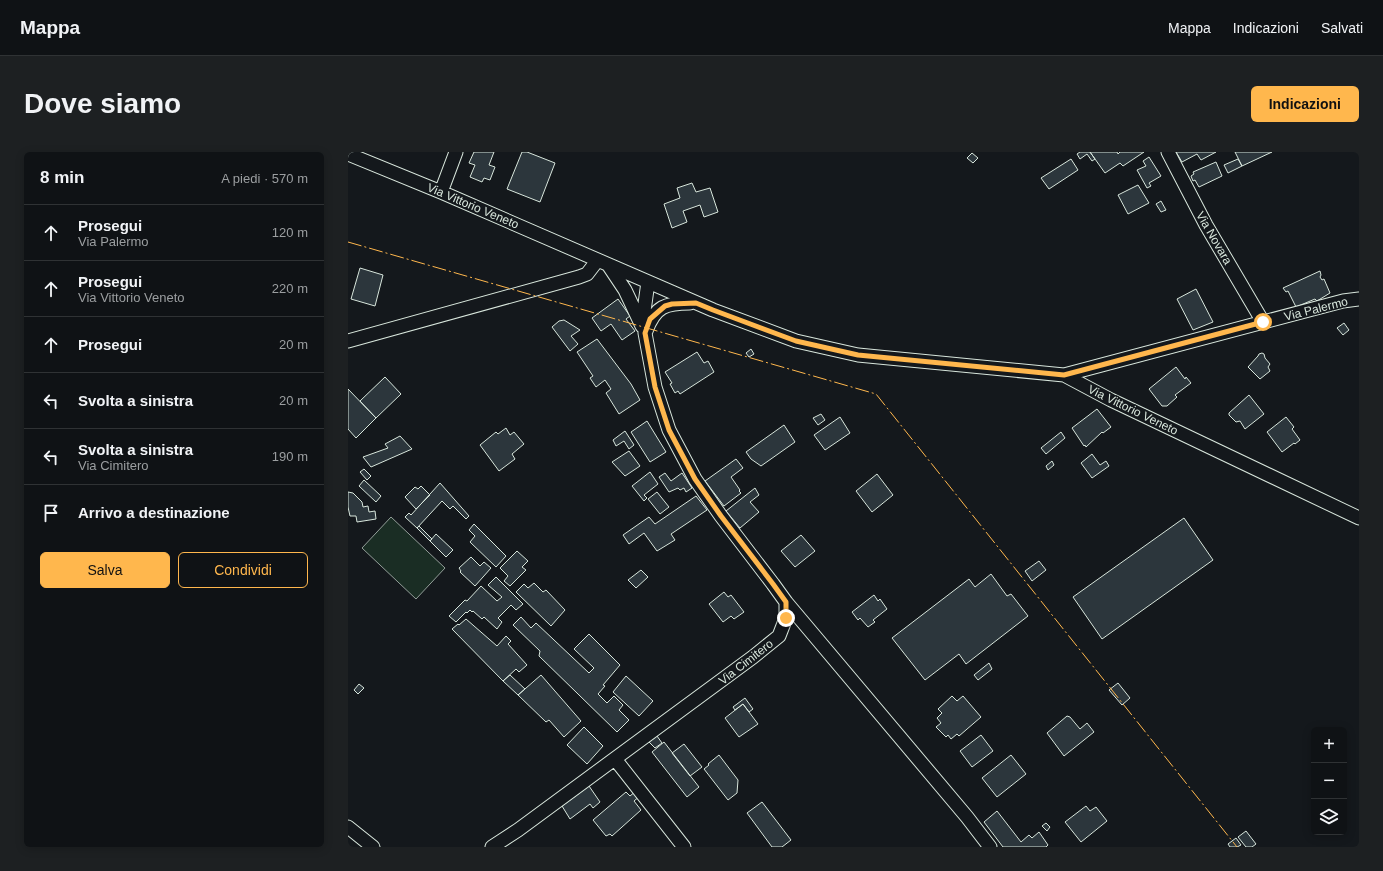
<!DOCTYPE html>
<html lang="it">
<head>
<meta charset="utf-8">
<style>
	:root { --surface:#0f1215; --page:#1d2022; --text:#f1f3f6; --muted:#9b9ea0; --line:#2f3234; --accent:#ffb74d }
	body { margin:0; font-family:Arial,sans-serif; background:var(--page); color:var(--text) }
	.controls { position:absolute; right:12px; bottom:12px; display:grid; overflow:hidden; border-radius:6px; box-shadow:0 2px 10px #0003 }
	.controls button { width:36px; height:36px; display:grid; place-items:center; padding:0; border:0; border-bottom:1px solid var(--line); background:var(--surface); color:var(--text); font:20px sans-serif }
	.stop { position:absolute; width:12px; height:12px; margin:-9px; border:3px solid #ffb74d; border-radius:50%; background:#fff }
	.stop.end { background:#ffb74d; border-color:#fff; box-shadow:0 1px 4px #0008 }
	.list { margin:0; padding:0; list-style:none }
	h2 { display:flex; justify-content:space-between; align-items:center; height:52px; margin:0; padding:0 16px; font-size:17px }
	h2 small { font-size:13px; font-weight:400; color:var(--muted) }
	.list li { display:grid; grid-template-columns:26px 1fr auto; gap:12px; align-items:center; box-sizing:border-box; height:56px; padding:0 16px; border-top:1px solid var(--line) }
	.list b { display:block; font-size:15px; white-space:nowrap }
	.list p { margin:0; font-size:13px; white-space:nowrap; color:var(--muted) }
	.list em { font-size:13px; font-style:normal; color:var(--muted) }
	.actions { display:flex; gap:8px; padding:12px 16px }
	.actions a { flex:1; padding:9px 0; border:1px solid var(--accent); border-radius:6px; text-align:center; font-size:14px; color:var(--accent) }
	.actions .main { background:var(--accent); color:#111 }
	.icon { flex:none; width:22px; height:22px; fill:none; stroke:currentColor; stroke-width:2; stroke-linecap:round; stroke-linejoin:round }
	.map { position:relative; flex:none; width:1011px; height:695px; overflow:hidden; border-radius:6px }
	header { display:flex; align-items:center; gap:24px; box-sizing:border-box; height:56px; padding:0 20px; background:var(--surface); border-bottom:1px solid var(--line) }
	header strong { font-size:19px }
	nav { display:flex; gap:22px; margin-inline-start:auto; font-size:14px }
	.intro { display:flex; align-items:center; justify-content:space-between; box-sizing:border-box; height:96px; padding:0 24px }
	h1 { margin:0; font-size:28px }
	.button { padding:10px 18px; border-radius:6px; background:var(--accent); color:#111; font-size:14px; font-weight:700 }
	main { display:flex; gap:24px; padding:0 24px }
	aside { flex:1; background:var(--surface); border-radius:6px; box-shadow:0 2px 10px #0003 }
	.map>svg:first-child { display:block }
	.green { fill:#1a2d24; stroke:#939e99 }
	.building { fill:#2c363c; stroke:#d8e6dc }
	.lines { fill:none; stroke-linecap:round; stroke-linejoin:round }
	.minor-casing { stroke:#d8e6dc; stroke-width:15 }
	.minor { stroke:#14181c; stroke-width:13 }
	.power { stroke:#ffb74d; stroke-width:1; stroke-dasharray:14 3 2 3; stroke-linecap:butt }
	.route { stroke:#ffb74d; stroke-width:5 }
	.labels { text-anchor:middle; stroke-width:3; stroke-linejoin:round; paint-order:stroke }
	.street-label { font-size:12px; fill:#d8e6dc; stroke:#14181c }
</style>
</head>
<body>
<header>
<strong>Mappa</strong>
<nav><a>Mappa</a><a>Indicazioni</a><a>Salvati</a></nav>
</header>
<div class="intro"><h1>Dove siamo</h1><a class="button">Indicazioni</a></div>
<main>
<aside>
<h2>8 min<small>A piedi · 570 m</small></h2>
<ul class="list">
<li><svg class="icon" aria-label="ahead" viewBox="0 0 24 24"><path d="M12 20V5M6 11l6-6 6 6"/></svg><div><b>Prosegui</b><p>Via Palermo</p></div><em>120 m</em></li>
<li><svg class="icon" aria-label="ahead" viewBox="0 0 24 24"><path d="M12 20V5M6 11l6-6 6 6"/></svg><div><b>Prosegui</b><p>Via Vittorio Veneto</p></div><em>220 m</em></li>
<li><svg class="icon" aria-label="ahead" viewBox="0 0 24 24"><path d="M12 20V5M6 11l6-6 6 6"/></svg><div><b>Prosegui</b></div><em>20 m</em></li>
<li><svg class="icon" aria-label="left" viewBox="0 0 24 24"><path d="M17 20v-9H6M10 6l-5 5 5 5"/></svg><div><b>Svolta a sinistra</b></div><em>20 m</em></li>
<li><svg class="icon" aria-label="left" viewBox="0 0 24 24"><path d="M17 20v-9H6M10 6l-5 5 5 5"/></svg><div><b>Svolta a sinistra</b><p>Via Cimitero</p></div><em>190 m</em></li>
<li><svg class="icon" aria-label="arrive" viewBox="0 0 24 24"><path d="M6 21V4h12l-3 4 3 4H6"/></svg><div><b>Arrivo a destinazione</b></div></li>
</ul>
<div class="actions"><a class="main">Salva</a><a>Condividi</a></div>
</aside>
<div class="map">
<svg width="1011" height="695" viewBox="0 0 1011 695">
	<rect width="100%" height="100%" fill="#14181c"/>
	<path class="green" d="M43 365 97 416 68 447 14 396Z"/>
	<path class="building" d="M126 0H146L141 13 147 15 142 28 136 26 134 30 122 25 127 13 121 11Z
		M174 0H179L207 11 192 50 159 37Z
		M732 0H742L747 7 744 9 739 2 732 7 729 2Z
		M742 0H769L770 2 772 0H796L775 14 772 11 757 21Z
		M828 0H868L853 8 849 2 834 10Z
		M887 0H924L894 14Z
		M624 1 630 6 625 11 619 6Z
		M801 5 813 24 801 31 803 34 799 36 789 18 798 14 795 9Z
		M723 7 730 18 701 37 693 26Z
		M890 7 894 14 880 21 876 13Z
		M868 10 874 24 851 35 847 28 845 29 843 24 846 22 845 20Z
		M344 31 348 40 362 36 370 60 356 65 352 53 335 59 339 70 324 76 316 52 332 46 329 36Z
		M790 33 801 51 780 62 770 43Z
		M813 49 818 58 813 60 808 52Z
		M12 116 35 123 27 154 3 147Z
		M972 119 973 123 972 125 974 128 976 127 982 141 969 149 967 147 948 155 940 139 938 140 935 136Z
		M848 137 865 170 845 178 829 147Z
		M270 147 282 164 278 167 287 179 274 188 263 172 253 179 244 166Z
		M216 168 232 178 223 184 230 192 222 199 204 175 211 169Z
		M996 171 1001 178 995 183 989 176Z
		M249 187 283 232 292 248 271 262 258 241 263 237 257 228 248 235 242 226 245 224 229 200Z
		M403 197 406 202 401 205 398 201Z
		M349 200 356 211 360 209 366 220 332 242 330 239 327 241 322 232 324 231 317 220Z
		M914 201 916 202 917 206 922 212 920 215 922 219 912 227 900 215 910 204 911 202Z
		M828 215 837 227 838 225 843 231 827 243 829 245 819 254H814L801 237Z
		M37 225 53 242 28 266 12 249Z
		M0 237 28 266 8 286 0 277Z
		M901 243 916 262 897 277 892 269 888 270 881 263V261Z
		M749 257 763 275 755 281 754 280 738 295 737 293 736 294 724 276Z
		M473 262 477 268 470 273 465 266Z
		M492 265 502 281 477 298 466 283Z
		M938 265 946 275 944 277 952 288 947 292 946 291 934 300 919 280Z
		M299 269 318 300 302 310 283 280Z
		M436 273 447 290 413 314 403 307 398 300Z
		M158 276 162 283 166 280 176 292 164 302 167 307 151 319 132 293 148 280 150 282Z
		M277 279 286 293 281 297 276 289 268 294 265 288Z
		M713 280 717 286 698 302 693 296Z
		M52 284 64 297 23 315 15 305 40 296 37 292Z
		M281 299 292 314 277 324 264 310Z
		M744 302 752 313 758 309 761 314 744 326 733 311Z
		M388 307 395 316 383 325 392 338 391 339 393 341 376 354 357 329Z
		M704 309 706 313 700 318 698 314Z
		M16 317 23 324 19 328 12 320Z
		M302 320 310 332 296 343 299 346 296 349 284 334Z
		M317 321 323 329 334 321 344 336 338 340 336 336 332 338 330 336 321 340 311 325Z
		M529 322 545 343 524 360 508 339Z
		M16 328 33 344 28 350 11 334Z
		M92 331 121 364 118 367 105 354 102 357 94 349 69 376 57 365 61 361 63 363Z
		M73 334 82 343 68 357 57 345 67 335 70 337Z
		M407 336 411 343 402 350 411 360 392 376 378 359Z
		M0 340 5 341 14 350 15 355 20 354 21 360 27 359 28 367 9 370 8 364H2L0 355Z
		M309 340 321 355 312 362 300 347Z
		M348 344 359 358 323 382 327 388 309 399 296 381 281 392 275 383 301 365 307 372Z
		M836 366 865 408 754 487 725 445Z
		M126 372 158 404 148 415 122 390 127 384 121 378Z
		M71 374 84 387 82 389 69 376Z
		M88 382 105 398 98 405 82 389Z
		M453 383 467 399 447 415 433 399Z
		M169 399 180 409 174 415 178 418 162 434 156 429 160 424 152 416Z
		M123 405 132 414 136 410 143 416 127 434 112 420 113 419 111 416Z
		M691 409 698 418 684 429 677 419Z
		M293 418 300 425 288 436 280 428Z
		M643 422 659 444 663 442 680 464 618 512 611 502 577 528 544 486 621 427 627 435Z
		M148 425 175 452 168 458 163 453 150 466 154 470 149 477 136 465 134 467 125 459 124 460 122 458 119 461 118 460 108 470 101 464 117 448 119 449 133 434 149 449 154 445 140 433Z
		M186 431 195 440 198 438 217 458 203 474 168 440 176 432 180 436Z
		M376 440 380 445 383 443 396 460 386 467 383 464 375 470 361 452Z
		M526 443 530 449 532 447 539 457 525 468 527 470 520 475 512 466 510 468 504 460Z
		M173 465 183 476 188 471 241 521 246 516 226 497 241 482 272 513 255 533 257 534 250 542 259 551 266 544 275 553 271 558 281 568 269 580 191 504 192 499 165 473Z
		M118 467 149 494 158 484 163 489 160 492 179 513 171 520 168 517 155 529 104 477 110 472 111 473Z
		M641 511 644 517 630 528 626 523Z
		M162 523 177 537 170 543 155 529Z
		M193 523 233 569 216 585 201 568 198 570 170 543Z
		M278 524 305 549 291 564 265 540Z
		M770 531 782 546 774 553 761 538Z
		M11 532 16 536 10 542 6 538Z
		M604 544 609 549 615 544 633 565 611 584 609 582 603 587 600 583 598 585 588 575 593 571 589 566 594 561 590 557Z
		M397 546 405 557 401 560 395 552 387 558 385 555Z
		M395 552 410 572 391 585 377 566Z
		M719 564 722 565 732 577 739 571 746 580 716 604 699 581Z
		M236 575 255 594 239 612 219 593Z
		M633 583 645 599 624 615 612 599Z
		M309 584 314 591 307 596 301 590Z
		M316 590 351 635 339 645 304 600Z
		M336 592 354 615 342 624 324 601Z
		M371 603 390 628 389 641 380 648 356 617 361 613 360 612Z
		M663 603 678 622 649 645 634 626Z
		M241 634 252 650 245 656 242 652 222 667 214 654Z
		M288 639 292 644 286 649 293 658 264 684 262 682 258 684 245 668 278 640 282 644Z
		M414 650 443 688 434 695H424L399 661Z
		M738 654 742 659 748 655 759 669 733 690 717 670Z
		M649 659 673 690 681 683 684 686 691 680 700 693 698 695H655L636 670Z
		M698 671 702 675 699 679 694 674Z
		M898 679 908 692 904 695H898L890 685Z
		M888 686 893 693 889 695H882L880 692Z"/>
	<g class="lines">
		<defs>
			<path id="minor" d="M820 0 858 73 915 170
				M0 2 93 40 365 158 448 189 510 203 716 223 763 248 1011 366
				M93 40 108 0
				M261 114 277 138 294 174
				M298 179C307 154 318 151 342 151
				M0 189 231 125 239 122 249 109
				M716 223 995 149 1011 147
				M438 450 619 665 642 695
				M267 607 336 695
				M0 675 25 695
				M144 695 170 678 405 505 431 484 438 466V450L425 432 373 364 347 327 321 278 307 235 297 181 296 159 300 130"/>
		</defs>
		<use href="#minor" class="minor-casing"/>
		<use href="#minor" class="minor"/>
		<path class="power" d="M0 90 528 242 889 695"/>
	</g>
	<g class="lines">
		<path class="route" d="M438 466V450L425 432 373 364 347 327 321 278 307 235 297 181 302 167 317 154 324 152 348 151 365 158 448 189 510 203 716 223 915 170"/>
	</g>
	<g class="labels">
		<g class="street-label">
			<text transform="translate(125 54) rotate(23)" y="4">Via Vittorio Veneto</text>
			<text transform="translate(866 86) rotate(60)" y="4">Via Novara</text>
			<text transform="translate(968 157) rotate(-14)" y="4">Via Palermo</text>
			<text transform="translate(785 258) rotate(26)" y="4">Via Vittorio Veneto</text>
			<text transform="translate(398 510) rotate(-38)" y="4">Via Cimitero</text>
		</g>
	</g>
</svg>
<div class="controls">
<button>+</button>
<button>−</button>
<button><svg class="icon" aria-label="layers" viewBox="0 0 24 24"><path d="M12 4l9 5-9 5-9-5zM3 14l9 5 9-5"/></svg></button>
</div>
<div class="stop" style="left:915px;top:170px"></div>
<div class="stop end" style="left:438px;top:466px"></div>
</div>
</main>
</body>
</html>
